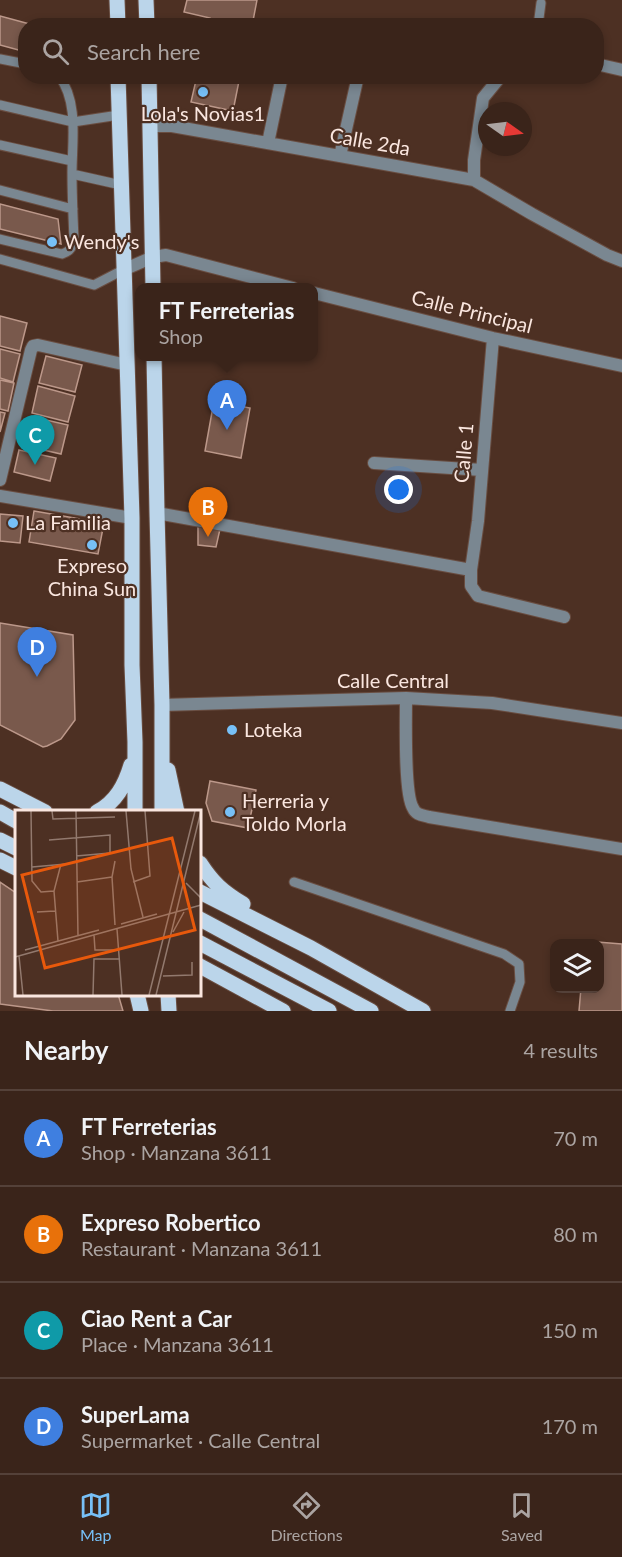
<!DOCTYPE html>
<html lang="en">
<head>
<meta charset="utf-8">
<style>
	:root { --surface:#3a241a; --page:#453027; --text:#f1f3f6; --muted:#aba4a2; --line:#544139; --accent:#77c0f7 }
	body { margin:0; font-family:Lato,sans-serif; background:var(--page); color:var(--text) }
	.controls { position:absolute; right:18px; bottom:18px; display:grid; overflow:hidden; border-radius:12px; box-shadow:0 3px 9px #0003 }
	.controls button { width:54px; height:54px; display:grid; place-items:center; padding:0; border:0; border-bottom:2px solid var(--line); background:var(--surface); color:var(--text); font:30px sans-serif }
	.compass { position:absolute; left:478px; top:102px; width:54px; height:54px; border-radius:50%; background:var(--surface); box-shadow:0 3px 9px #0003; rotate:104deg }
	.you { position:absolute; left:399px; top:490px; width:21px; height:21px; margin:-15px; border:4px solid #fff; border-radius:50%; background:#1a73e8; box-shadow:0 0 0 9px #1a73e833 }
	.badge { display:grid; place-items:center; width:39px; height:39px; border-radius:50%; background:var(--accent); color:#fff; font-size:20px; font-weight:700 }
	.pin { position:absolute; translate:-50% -50px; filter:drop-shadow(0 2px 3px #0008) }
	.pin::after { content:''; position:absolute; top:32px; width:21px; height:18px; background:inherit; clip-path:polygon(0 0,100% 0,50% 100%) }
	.popup { position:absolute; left:135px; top:283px; width:183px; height:78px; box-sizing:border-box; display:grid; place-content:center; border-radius:12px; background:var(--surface); filter:drop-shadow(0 2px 4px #0005); font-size:20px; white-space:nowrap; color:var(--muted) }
	.popup b { font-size:22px; color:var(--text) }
	.popup::after { content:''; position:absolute; left:50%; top:100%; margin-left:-12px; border:12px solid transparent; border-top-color:var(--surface) }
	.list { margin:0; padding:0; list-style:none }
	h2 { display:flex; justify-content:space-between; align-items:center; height:78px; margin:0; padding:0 24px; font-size:26px }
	h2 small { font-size:20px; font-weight:400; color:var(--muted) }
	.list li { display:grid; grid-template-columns:39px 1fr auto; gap:18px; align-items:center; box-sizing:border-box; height:96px; padding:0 24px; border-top:2px solid var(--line) }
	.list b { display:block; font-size:22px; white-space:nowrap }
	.list p { margin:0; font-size:20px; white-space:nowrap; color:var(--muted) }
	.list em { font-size:20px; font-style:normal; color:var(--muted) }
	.icon { flex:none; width:33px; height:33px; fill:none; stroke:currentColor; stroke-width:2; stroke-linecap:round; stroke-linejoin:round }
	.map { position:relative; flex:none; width:622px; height:1011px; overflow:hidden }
	.search { position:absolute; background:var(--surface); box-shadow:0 3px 9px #0003; left:18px; right:18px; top:18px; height:66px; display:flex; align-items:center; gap:15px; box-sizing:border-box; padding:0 21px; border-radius:24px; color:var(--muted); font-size:22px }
	.sheet { height:462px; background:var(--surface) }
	nav { display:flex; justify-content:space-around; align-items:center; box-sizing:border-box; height:84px; border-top:2px solid var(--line); background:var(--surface); font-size:16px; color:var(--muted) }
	nav a { display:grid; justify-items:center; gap:3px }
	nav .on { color:var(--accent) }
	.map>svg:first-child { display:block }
	.building { fill:#79594c; stroke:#bc988a; stroke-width:1.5 }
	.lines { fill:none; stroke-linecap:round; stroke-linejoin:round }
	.service-casing { stroke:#694d41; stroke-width:11 }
	.minor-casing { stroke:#694d41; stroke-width:14 }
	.primary-casing { stroke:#694d41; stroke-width:17 }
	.service { stroke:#7a8791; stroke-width:9 }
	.minor { stroke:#7a8791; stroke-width:12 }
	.primary { stroke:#bbd5ea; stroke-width:15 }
	.poi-dot { fill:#77c0f7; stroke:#4d3023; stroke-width:2 }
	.labels { text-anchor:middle; stroke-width:4.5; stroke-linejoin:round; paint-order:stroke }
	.poi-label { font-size:20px; fill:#fae6df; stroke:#4d3023; text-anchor:start }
	.street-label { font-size:20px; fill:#fae6df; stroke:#4d3023 }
	.inset-road { fill:none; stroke:#92796e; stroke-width:1.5 }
	.view { fill:#e8590c; fill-opacity:0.15; stroke:#e8590c; stroke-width:3 }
	.inset-edge { fill:none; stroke:#fae6df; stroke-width:3 }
</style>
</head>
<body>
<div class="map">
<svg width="622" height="1011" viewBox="0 0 622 1011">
	<rect width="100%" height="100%" fill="#4d3023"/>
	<path class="building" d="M187 0H257L252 26H208L210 18 184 12Z
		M0 16 37 26H26V52L0 45Z
		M197 76H240L233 111 191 102Z
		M0 204 58 219 61 244 0 229Z
		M0 316 27 323 20 351 0 346Z
		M0 349 20 354 13 382 0 378Z
		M46 356 82 365 75 392 39 383Z
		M0 380 14 383 8 411 0 409Z
		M38 386 75 396 68 422 32 413Z
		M214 401 250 408 241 458 205 451Z
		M0 412 5 413 0 432Z
		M33 417 68 425 61 454 26 446Z
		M19 450 56 458 50 481 14 472Z
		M34 511 104 523 98 554 29 542Z
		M0 514 23 516 20 543 0 541Z
		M198 524 220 529 216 547 198 545Z
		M0 623 73 635 75 720 61 739 47 746 43 747 0 725Z
		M210 781 256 790 248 828 212 821 206 803Z
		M0 882 16 893V994H118L123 1011H53L0 1004Z
		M585 941 622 944V1011H579L581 988H600V944H585Z"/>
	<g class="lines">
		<defs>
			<path id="service" d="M538 26 541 3
				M0 59 26 64
				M0 105 73 122 119 115
				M0 145 72 161
				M72 174 121 185
				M0 190 73 209
				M0 239 62 254C71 251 72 247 74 239 73 217 72 195 72 173 72 142 79 102 59 76
				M0 259 94 285 123 270
				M294 882 504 954 519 964 520 982 510 1011"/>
			<path id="minor" d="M596 64 622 70
				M151 126H172L474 180 532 214 607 255 622 261
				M268 143 282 76
				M340 156 358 76
				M474 180V160L483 98 501 76
				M123 270 153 257 166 255 293 288
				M314 293 493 338 622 366
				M493 338 478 521 471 570V586L478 596 564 617
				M374 463 482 470
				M0 480 31 350 33 346 38 345 127 365
				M0 496 132 518
				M157 513 471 570
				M406 698C406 719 404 794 413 808 416 815 422 815 429 817L622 849
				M162 705 406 698 492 703 622 723"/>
			<path id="primary" d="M117 0 118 26
				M146 0 147 26
				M118 76 132 518V665L135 742V812
				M149 76 153 288
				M154 356 157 513 162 705V812
				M168 770 177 812
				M0 789 45 812
				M0 812 16 821
				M97 812C116 802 125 785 131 765
				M0 840 16 848
				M0 860 16 868
				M200 863C213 883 222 891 243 904
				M200 892 311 948 423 1011
				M200 919 371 1011
				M200 943 329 1011
				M200 966 283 1011
				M137 994 141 1011
				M168 994 169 1011"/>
		</defs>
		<use href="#service" class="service-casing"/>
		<use href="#minor" class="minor-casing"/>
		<use href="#primary" class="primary-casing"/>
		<use href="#service" class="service"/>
		<use href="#minor" class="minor"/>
		<use href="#primary" class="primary"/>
	</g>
	<g class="poi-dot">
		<circle cx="203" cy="92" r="6"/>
		<circle cx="52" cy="242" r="6"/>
		<circle cx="13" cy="523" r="6"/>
		<circle cx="92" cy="545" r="6"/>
		<circle cx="232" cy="730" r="6"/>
		<circle cx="230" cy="812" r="6"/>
	</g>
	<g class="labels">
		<g class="poi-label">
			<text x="203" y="121" text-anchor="middle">Lola's Novias1</text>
			<text x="64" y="249">Wendy's</text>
			<text x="25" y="530">La Familia</text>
			<text x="92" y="573" text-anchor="middle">Expreso<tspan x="92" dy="23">China Sun</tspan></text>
			<text x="244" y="737">Loteka</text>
			<text x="242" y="808">Herreria y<tspan x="242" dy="23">Toldo Morla</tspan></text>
		</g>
		<g class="street-label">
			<text transform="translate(370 142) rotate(10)" y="7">Calle 2da</text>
			<text transform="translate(472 312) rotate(14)" y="7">Calle Principal</text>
			<text transform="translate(464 453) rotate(-85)" y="7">Calle 1</text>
			<text x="393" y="688">Calle Central</text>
		</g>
	</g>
	<g transform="translate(15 810)">
		<rect width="186" height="186" fill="#4d3023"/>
		<path class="inset-road" d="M16 1 17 71 26 82 39 81M37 1 38 9 100 7M61 1 63 126M111 1 116 59 128 107M34 30 95 25V43L61 46M17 57 51 54M62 72 97 67M118 72 135 66 130 1M171 73 186 88M22 102 40 101M106 114 142 104M100 115 97 67 100 51M102 119 107 185M158 122 169 102M79 125 80 140H103M43 131 39 81 46 54M10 140 84 120M4 146 8 185M0 147 186 95M148 166 177 165V152M78 185 79 149H104M134 185 180 1M141 185 186 1"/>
		<path class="view" d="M157 28 180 120 30 158 7 65Z"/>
		<rect width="186" height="186" class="inset-edge"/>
	</g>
</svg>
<div class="controls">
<button><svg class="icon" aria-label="layers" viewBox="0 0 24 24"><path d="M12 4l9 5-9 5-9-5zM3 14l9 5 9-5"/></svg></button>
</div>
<svg class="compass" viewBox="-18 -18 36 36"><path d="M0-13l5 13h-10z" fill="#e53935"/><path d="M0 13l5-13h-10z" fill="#aba4a2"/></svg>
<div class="you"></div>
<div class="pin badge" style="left:227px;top:430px;background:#3f7fe0">A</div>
<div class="popup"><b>FT Ferreterias</b>Shop</div>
<div class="pin badge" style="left:208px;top:537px;background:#e8710a">B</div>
<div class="pin badge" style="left:35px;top:465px;background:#0f9aa8">C</div>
<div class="pin badge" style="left:37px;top:677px;background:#3f7fe0">D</div>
<div class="search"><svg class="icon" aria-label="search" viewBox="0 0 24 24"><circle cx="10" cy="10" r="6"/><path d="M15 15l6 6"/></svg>Search here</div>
</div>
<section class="sheet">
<h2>Nearby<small>4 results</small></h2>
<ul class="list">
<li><span class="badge" style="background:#3f7fe0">A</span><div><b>FT Ferreterias</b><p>Shop · Manzana 3611</p></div><em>70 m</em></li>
<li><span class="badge" style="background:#e8710a">B</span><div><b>Expreso Robertico</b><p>Restaurant · Manzana 3611</p></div><em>80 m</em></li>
<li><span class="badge" style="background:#0f9aa8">C</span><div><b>Ciao Rent a Car</b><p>Place · Manzana 3611</p></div><em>150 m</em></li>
<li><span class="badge" style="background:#3f7fe0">D</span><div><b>SuperLama</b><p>Supermarket · Calle Central</p></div><em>170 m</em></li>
</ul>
</section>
<nav>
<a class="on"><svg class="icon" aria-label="map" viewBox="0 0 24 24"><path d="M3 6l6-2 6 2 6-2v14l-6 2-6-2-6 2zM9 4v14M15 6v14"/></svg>Map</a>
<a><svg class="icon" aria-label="directions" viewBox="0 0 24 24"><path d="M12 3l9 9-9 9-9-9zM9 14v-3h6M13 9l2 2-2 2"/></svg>Directions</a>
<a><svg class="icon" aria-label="saved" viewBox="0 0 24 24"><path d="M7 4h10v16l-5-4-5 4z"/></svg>Saved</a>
</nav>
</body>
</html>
